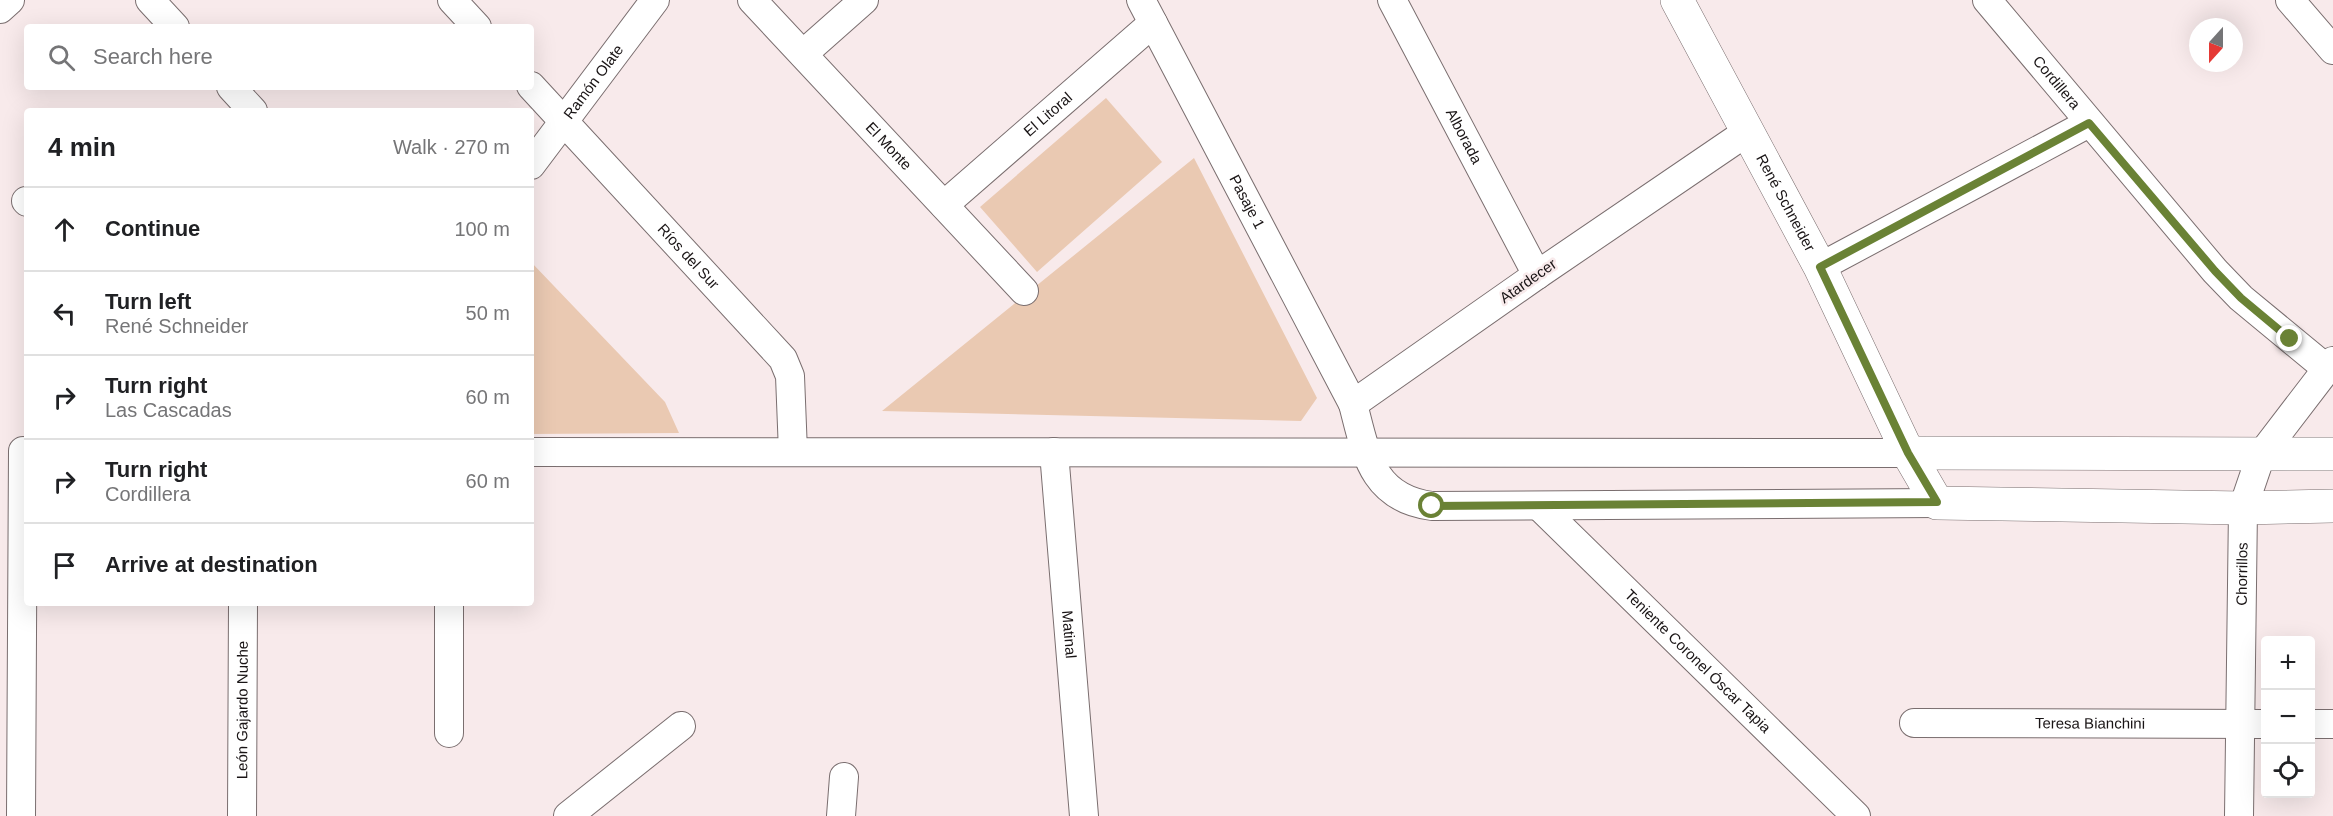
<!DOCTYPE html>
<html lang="en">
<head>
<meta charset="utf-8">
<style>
	:root { --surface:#fff; --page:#f2f2f2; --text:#202124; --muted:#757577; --line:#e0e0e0 }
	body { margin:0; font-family:Helvetica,sans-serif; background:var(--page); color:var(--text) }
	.controls { position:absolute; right:18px; bottom:18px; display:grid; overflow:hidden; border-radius:6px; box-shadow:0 6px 24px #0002 }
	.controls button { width:54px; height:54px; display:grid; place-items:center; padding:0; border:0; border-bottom:2px solid var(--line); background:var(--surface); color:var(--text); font:30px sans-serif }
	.compass { position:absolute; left:2189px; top:18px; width:54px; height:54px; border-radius:50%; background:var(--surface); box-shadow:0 6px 24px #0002; rotate:201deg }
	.stop { position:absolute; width:18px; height:18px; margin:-14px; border:4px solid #6a8235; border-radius:50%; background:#fff }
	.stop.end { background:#6a8235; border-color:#fff; box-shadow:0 2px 6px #0008 }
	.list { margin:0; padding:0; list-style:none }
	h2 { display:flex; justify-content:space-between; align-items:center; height:78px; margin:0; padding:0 24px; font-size:26px }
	h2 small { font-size:20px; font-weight:400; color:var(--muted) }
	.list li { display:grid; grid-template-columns:39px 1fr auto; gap:18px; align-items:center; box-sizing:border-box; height:84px; padding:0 24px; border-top:2px solid var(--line) }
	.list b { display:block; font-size:22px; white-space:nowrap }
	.list p { margin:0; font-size:20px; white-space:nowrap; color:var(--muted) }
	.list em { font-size:20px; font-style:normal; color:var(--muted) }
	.icon { flex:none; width:33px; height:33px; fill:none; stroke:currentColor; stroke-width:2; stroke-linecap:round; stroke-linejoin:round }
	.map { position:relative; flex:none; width:2333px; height:816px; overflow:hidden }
	.search { position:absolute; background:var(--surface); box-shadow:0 6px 24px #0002; left:24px; top:24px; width:510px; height:66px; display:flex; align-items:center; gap:15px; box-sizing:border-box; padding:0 21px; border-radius:6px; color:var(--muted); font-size:22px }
	.panel { position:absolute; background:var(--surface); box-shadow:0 6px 24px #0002; left:24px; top:108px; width:510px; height:498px; border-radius:6px }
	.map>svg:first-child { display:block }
	.green { fill:#eac9b2 }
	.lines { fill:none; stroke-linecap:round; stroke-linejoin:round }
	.street-casing { stroke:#7a6e6f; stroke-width:30 }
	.secondary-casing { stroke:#7a6e6f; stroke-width:34 }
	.street { stroke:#fff; stroke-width:28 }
	.secondary { stroke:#fff; stroke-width:33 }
	.route { stroke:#6a8235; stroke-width:8 }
	.labels { text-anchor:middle; stroke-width:5; stroke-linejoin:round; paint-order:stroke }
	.street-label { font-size:15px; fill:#191415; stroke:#f8eaeb }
</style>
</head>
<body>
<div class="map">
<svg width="2333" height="816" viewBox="0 0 2333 816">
	<rect width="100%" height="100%" fill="#f8eaeb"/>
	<path class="green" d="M1106 98 1162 162 1037 272 980 207Z
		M1194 158 1317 398 1301 421 882 411Z
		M531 262 665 402 679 433 531 434Z"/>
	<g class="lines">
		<defs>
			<g id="street">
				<path d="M150 0 175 27"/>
				<path d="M452 0 477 27"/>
				<path id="s1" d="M752 0 1024 291"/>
				<path id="s2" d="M1141 0 1353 404"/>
				<path id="s3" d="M1392 0 1537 275"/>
				<path id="s4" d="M1987 0 2215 271 2241 298 2327 369"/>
				<path d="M2290 0 2333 50"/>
				<path d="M0 9 10 0"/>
				<path d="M803 54 864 0"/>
				<path id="s5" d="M531 86 783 359 790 376 793 452"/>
				<path d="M231 87 253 111"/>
				<path d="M1747 132 1537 275 1353 404C1366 454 1372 498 1432 506L1937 503"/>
				<path id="s6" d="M531 165 655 0"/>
				<path d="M26 201 27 202"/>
				<path id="s7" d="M944 205 1153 23"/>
				<path d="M1820 267 2089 123"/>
				<path d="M531 452 1908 453"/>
				<path id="s8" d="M1054 452 1084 816"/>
				<path id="s9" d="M1539 506 1856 816"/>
				<path id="s10" d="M1914 723 2266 724"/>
				<path d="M2310 724H2333"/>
				<path d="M449 733V603"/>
				<path d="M21 816 23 451"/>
				<path id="s11" d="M242 816 243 603"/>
				<path d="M568 816 681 726"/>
				<path d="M841 816 844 777"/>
				<path id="s12" d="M2239 816 2243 508 2261 455 2333 361"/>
			</g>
			<g id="secondary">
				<path id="s13" d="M1677 0 1820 267 1908 453 1937 503 2243 508 2333 506"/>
				<path d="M1908 453 2333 454"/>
			</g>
		</defs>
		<use href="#street" class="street-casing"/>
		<use href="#secondary" class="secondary-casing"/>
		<use href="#street" class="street"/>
		<use href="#secondary" class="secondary"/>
	</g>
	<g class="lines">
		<path class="route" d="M1432 506 1937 502 1908 453 1820 267 2089 123 2215 271 2241 298 2290 339"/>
	</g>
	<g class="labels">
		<g class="street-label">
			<text dy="5" stroke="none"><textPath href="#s6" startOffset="104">Ramón Olate</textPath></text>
			<text dy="5" stroke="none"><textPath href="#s4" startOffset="108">Cordillera</textPath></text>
			<text dy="5" stroke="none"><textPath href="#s7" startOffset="138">El Litoral</textPath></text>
			<text dy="5" stroke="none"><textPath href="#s3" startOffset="154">Alborada</textPath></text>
			<text dy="5" stroke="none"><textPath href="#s1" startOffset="200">El Monte</textPath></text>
			<text dy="5" stroke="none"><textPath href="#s2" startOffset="228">Pasaje 1</textPath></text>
			<text dy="5" stroke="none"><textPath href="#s13" startOffset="230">René Schneider</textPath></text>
			<text dy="5" stroke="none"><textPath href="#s5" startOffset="232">Ríos del Sur</textPath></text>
			<text transform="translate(1528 281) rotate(-35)" y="5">Atardecer</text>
			<text dy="5" stroke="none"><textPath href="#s12" startOffset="242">Chorrillos</textPath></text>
			<text dy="5" stroke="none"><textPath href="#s8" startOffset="183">Matinal</textPath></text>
			<text dy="5" stroke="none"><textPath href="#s9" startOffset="222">Teniente Coronel Óscar Tapia</textPath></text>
			<text dy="5" stroke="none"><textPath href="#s11" startOffset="106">León Gajardo Nuche</textPath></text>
			<text dy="5" stroke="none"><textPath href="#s10" startOffset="176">Teresa Bianchini</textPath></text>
		</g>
	</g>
</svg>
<div class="controls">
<button>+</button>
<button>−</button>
<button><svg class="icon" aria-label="locate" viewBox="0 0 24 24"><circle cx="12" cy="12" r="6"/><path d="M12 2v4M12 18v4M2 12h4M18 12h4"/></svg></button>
</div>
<svg class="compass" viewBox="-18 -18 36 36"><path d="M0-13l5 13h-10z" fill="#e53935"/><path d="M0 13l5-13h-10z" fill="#757577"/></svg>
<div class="stop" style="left:1432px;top:506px"></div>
<div class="stop end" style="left:2290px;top:339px"></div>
<div class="search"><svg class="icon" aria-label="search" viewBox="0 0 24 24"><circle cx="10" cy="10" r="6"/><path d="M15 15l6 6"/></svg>Search here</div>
<section class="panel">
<h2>4 min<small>Walk · 270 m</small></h2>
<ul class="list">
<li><svg class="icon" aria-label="ahead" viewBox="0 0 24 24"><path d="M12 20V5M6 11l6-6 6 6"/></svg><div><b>Continue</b></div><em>100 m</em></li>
<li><svg class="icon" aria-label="left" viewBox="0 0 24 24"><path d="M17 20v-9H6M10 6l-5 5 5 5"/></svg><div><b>Turn left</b><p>René Schneider</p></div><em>50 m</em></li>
<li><svg class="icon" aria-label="right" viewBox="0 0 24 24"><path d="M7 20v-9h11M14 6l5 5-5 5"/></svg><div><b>Turn right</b><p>Las Cascadas</p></div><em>60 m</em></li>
<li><svg class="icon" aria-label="right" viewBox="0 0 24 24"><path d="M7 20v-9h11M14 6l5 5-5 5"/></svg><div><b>Turn right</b><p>Cordillera</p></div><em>60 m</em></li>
<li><svg class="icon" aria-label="arrive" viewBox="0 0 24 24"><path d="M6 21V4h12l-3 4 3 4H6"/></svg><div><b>Arrive at destination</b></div></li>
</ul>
</section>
</div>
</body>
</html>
